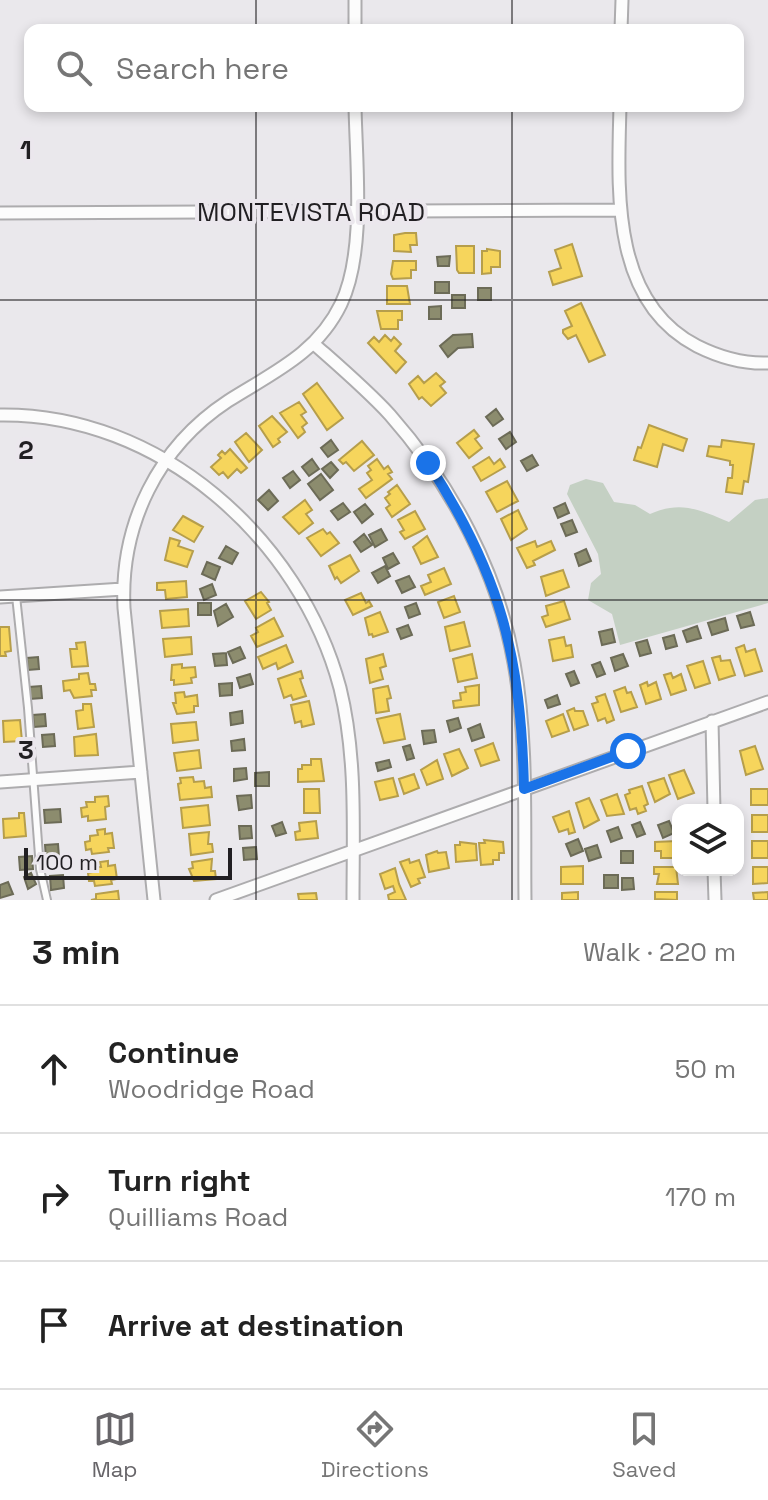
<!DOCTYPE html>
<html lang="en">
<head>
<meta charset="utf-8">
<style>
	:root { --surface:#fff; --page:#f6f6f6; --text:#222; --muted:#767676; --line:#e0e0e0; --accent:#676569 }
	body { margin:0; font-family:"Space Grotesk",sans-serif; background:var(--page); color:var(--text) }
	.controls { position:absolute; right:24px; bottom:24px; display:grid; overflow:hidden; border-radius:16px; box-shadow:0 4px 12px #0003 }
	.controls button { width:72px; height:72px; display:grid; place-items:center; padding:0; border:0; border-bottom:2px solid var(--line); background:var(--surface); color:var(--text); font:40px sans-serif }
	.scale { position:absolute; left:24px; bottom:20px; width:208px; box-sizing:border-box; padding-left:8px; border:4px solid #211f22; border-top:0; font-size:22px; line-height:28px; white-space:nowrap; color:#211f22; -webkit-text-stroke:6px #ebe7ed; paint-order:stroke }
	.stop { position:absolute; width:24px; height:24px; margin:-18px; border:6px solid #1a73e8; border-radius:50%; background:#fff }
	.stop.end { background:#1a73e8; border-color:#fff; box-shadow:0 2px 8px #0008 }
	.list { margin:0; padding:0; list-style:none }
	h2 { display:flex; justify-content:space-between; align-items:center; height:104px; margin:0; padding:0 32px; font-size:34px }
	h2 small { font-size:26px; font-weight:400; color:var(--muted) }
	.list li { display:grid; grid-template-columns:52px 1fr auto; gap:24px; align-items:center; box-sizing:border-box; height:128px; padding:0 32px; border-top:2px solid var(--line) }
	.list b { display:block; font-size:30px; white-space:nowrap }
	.list p { margin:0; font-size:26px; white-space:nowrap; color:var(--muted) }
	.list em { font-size:26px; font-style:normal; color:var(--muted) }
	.icon { flex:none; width:44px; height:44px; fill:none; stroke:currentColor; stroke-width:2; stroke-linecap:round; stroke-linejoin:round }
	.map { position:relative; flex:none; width:768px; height:900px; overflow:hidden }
	.search { position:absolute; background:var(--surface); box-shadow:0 4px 12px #0003; left:24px; right:24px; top:24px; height:88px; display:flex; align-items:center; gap:20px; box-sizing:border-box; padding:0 28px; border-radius:16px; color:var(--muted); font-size:30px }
	.sheet { height:488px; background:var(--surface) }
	nav { display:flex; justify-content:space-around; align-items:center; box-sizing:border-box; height:112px; border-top:2px solid var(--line); background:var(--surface); font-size:22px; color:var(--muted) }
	nav a { display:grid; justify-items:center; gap:4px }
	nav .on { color:var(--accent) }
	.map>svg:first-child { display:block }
	.forest { fill:#c4d0c3 }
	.homes { fill:#f6d55c; stroke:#b69e4b; stroke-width:2 }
	.industry { fill:#8c8c6e; stroke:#6c6b57; stroke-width:2 }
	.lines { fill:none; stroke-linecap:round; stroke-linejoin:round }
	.lane-casing { stroke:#adacae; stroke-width:10 }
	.street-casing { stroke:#adacae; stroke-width:15 }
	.lane { stroke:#fcfcfc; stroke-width:6 }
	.street { stroke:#fcfcfc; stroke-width:11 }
	.route { stroke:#1a73e8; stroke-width:10 }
	.grid { fill:none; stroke:#211f22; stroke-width:2; stroke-opacity:0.55 }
	.labels { text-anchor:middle; stroke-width:8; stroke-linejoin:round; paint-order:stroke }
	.street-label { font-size:26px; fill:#211f22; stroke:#ebe7ed }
	.grid-label { font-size:26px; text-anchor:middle; font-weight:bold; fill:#211f22; stroke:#ebe7ed; stroke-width:8; stroke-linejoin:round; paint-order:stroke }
</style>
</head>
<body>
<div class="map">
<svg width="768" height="900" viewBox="0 0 768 900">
	<rect width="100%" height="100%" fill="#eae8ec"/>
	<path class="forest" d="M586 479 603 483 614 502 635 505 650 514C681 500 700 510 729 522L755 500 768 498V603L620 645 612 614 588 600 591 583 601 574 598 554 567 494 570 485Z"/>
	<path class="homes" d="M405 233H416L417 245H410L411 252 394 251V235Z
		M572 244 582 276 553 285 549 272 561 268 555 250Z
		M456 246H474V273H459L457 270Z
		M487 249 500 251V267H491V273L482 274V251H487Z
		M393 261H416V270H411V278L393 279 391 274Z
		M387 286H407L410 304H387Z
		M581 303 605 355 589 362 576 335 568 339 563 333V330L572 326 565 311Z
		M377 311H402V320H398V329H381Z
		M385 335 391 341 394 337 401 344 395 351 406 362 396 373 368 343 374 337 379 342Z
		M436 373 445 382 440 386 446 393 431 406 422 397 419 399 409 384 418 376 424 383Z
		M317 383 343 418 327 430 303 394Z
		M299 402 306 412 301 415 307 423 302 427 305 432 298 438 280 413Z
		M272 416 287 432 278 439 280 442 273 447 259 426Z
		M649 425 687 439 683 451 663 444 657 467 634 460 638 447 641 448Z
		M474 430 479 436 475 439 482 448 469 458 457 443Z
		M246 433 262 450 249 462 235 442Z
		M722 440 754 444 748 482 744 481 742 494 726 492 728 478H732L733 465H730V461L707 456 709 446 721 447Z
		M362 441 374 455 354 471 346 462 343 464 339 460Z
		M230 449 247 468 241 473 237 469 228 478 223 472 219 475 211 467 221 458 218 455 222 451 225 454Z
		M489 457 494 464 500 459 505 467 481 481 473 467Z
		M377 459 384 469 388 466 392 472 388 474 392 479 366 498 359 489 372 480 367 473 371 470 368 466Z
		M507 481 518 501 497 512 486 492Z
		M397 485 410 504 392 517 386 508 390 505 385 498 390 494 388 492Z
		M305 500 312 510 306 514 313 523 299 534 283 517Z
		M518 510 527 529 511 540 501 519Z
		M415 511 425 529 405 539 400 532 404 530 398 520Z
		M183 516 203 527 194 542 173 530Z
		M323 529 327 534 330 532 339 543 321 556 307 538Z
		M427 536 438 557 421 564 413 547Z
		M170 538 180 541 178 546 193 551 187 567 165 560Z
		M535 541 537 547 551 541 555 550 533 561 535 565 527 568 517 548Z
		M350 555 359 571 341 583 337 577 335 579 329 566Z
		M444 568 451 584 425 595 421 586 431 582 428 575Z
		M563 570 569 587 546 596 541 577Z
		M186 581 187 597 166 599 165 590H157V583Z
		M261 592 269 602 267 603 271 610 256 619 245 601Z
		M361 593 366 603 369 601 372 606 353 615 345 600Z
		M454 596 460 612 444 618 438 602Z
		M564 601 570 619 546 627 542 617 548 615 546 606Z
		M188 609 189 626 162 628 160 611Z
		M380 612 388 632 373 637 372 634 369 635 365 618Z
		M274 618 283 636 257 647 251 636 258 632 256 628Z
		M464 622 470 646 450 651 445 627Z
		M0 627H9L11 651 5 652 6 656H0Z
		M191 637 192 654 165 657 163 639Z
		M564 637 566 646 571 645 573 657 553 661 549 640Z
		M85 642 88 666 72 667 70 649H77L76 643Z
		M286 645 293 662 278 669 276 663 263 669 258 657Z
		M744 645 746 652 755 649 762 671 745 676 736 648Z
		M383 654 386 666 380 668 383 679 370 683 366 659Z
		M472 654 477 678 458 682 453 659Z
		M720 656 721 661 730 660 735 675 719 680 712 658Z
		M703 661 710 683 695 688 687 666Z
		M182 664V668L195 667 196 677 191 678 192 683 174 685V680H171L172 665Z
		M301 671 303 678 300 679 306 696 293 700 291 695 284 698 278 679Z
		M88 673 90 684H95L96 690H91L92 696 74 698 70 690 64 691 63 681 79 679V674Z
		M671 673 673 678 681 674 686 690 671 695 664 675Z
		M647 682 648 686 656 682 661 699 646 704 640 685Z
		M479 685V705L454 708 453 701 461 700 460 693 466 692 465 687Z
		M388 686 391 698 387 699 389 711 376 713 373 689Z
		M625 687 627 693 631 692 637 707 621 712 614 691Z
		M184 692 185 697 197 695 198 706H194V712L177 714 173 703H176L175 693Z
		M605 694 614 720 607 723 605 718 598 721 592 704 598 702 596 697Z
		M309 701 314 724 302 727 301 721 295 723 291 705Z
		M83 704H91L94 727 78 729 76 711 83 710Z
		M574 708 575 711H583L588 725 574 730 567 711Z
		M400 714 405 739 384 743 377 719Z
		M563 714 569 731 552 737 546 721Z
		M20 720 22 741 4 742 3 721Z
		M196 722 198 740 173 743 171 724Z
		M96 734 98 755 75 756 74 737Z
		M493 743 499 760 481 766 475 750Z
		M755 746 763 769 746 775 740 751Z
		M459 749 468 768 452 776 444 754Z
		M199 750 201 768 177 771 174 753Z
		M311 759H321L324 781 298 782V769H302V765H311Z
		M437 760 443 779 427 785 421 770Z
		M684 770 694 793 678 799 669 775Z
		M414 774 419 788 404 794 399 779Z
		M193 777 194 782 204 781 205 788 211 787 212 797 180 800 178 784 181 783 180 778Z
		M393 778 398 796 380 800 375 782Z
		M664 778 670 794 655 802 648 783Z
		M642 786 648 804 644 806 646 811 638 814 636 808 630 810 625 795 630 793 629 790Z
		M304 789H319L320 813H304Z
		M751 789H768V805H751Z
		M617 794 624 814 607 816 601 800Z
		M108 796 109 806 105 807 106 819 88 821V816L82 817 81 808 87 807 86 802H95V797Z
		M589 798 599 820 584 828 576 803Z
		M208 805 210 825 183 828 181 808Z
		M569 811 575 832 569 834 568 829 559 832 553 817Z
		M19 813H24L26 836 4 838 3 819 19 818Z
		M752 815H768V832H752Z
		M316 821 318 838 296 840 295 832 300 831 299 823Z
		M105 829V834L112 833 114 848H108L109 852 92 854 91 849 86 850 85 842 90 841V836L98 835 97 830Z
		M209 832 208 844H212L213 852 191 855 189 834Z
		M484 840 503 842 504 853H499V860H493V864L481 865 479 843H485Z
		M677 841V858H661V851H655V842Z
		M752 841H768V858H752Z
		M460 842 476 844 477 860 456 862 455 845H460Z
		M437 851 438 853 446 852 449 868 429 872 426 855Z
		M212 859 211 871H215L216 879 194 881 189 869 193 868 192 862Z
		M409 859 410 863 419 860 425 877 418 879 420 883 411 887 400 862Z
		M108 861V866L115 865 117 879 111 880 112 884 95 886 94 881H89L88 873 93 872V867H101L100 862Z
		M583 866V884H561V867Z
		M654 867H676L678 884H657L659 874H654Z
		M753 867H768V883L753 884Z
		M395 868 399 884 406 900H389L388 895 395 892 393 886 385 889 380 874Z
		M118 891 119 900H91L96 899V894Z
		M578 892V900H562V893Z
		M655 892H677V900L655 899Z
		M768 892V900H754L753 893Z
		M316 893 317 900H299L298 894Z"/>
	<path class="industry" d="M450 256 449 266H438L437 257Z
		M435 282H449V293H435Z
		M478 288H491V300H478Z
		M452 295H465V308H452Z
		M441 306V319H429V307Z
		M472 334 473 347 458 348 448 357 440 346 453 335Z
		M496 409 503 419 493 426 486 417Z
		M510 432 516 442 506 449 499 439Z
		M331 440 338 450 328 457 321 448Z
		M532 455 538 465 527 471 521 461Z
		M312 459 319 469 309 476 302 467Z
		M331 462 338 470 330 478 322 469Z
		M293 471 300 480 290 488 283 478Z
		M321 474 333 490 320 500 308 484Z
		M269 490 278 501 268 510 258 500Z
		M343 503 350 512 338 520 331 511Z
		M565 503 569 513 558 518 554 508Z
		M365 504 373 514 362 523 354 512Z
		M572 520 577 532 566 536 561 524Z
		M381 529 387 540 375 547 369 535Z
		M364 534 372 545 361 552 354 542Z
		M226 546 238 553 232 564 219 558Z
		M586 549 591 561 579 566 575 554Z
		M393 553 399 563 388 569 383 558Z
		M207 562 220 567 215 580 202 574Z
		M385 566 390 576 378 583 372 573Z
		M409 576 415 587 402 593 396 581Z
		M212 584 216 595 204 600 200 589Z
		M198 603H211V615H198Z
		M416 603 420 614 409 618 405 607Z
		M226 604 233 617 218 626 214 611Z
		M750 612 754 625 741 628 737 616Z
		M725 618 728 630 712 635 708 623Z
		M408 625 412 635 401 639 397 629Z
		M697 626 701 638 687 642 683 631Z
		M612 629 615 642 602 645 599 632Z
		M674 635 677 646 666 649 663 638Z
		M647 640 651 653 640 656 636 643Z
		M240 647 245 658 233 663 228 652Z
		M226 653 227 665 215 666 213 654Z
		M623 654 628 666 615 671 611 658Z
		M38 657 39 669 28 670 27 658Z
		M600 662 605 674 597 677 592 665Z
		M574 671 579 683 571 686 566 674Z
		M250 674 253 684 240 688 237 678Z
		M232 683V695L220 696 219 684Z
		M41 686 42 698 30 699 29 687Z
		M557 695 560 704 548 708 545 700Z
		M242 711 243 723 231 725 230 713Z
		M45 714 46 726 34 727 33 715Z
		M458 718 461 728 450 732 447 721Z
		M480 724 484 737 472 741 468 729Z
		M434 730 436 742 424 744 422 731Z
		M54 734 55 746 43 747 42 735Z
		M244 739 245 750 232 751 231 741Z
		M410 745 414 758 407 760 403 747Z
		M389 760 391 767 378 771 376 763Z
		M246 768 247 779 234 781V769Z
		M269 772V786H255V773Z
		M251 795 252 808 239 810 237 796Z
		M60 809 61 822 45 823 44 810Z
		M669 821 674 833 663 838 658 825Z
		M282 822 286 833 276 836 272 826Z
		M640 822 645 834 637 837 632 825Z
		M239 826H251L252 838 240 839Z
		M618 827 622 838 611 842 607 831Z
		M578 839 583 851 571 856 566 844Z
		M58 844 59 857 46 858 45 845Z
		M597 845 601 857 589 861 585 849Z
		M256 847 257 859 244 860 243 848Z
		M621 851H633V863H621Z
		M32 856 33 869 20 870 19 857Z
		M31 873 36 884 28 889 24 877Z
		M63 875 64 888 51 890 50 876Z
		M604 875H618V888H604Z
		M622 878H633L634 889 622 890Z
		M8 882 13 894 0 898V885Z"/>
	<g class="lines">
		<defs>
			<path id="lane" d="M16 596 28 708 40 869 47 900"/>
			<path id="street" d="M355 0V30
				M621 30 622 0
				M620 106C618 189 610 301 697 346 719 357 743 364 768 363
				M0 213 621 210
				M314 344C340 367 367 390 390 415 451 484 498 572 514 663 528 740 524 821 525 900
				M0 415C159 413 300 538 340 688 357 757 353 830 353 900
				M0 597 123 589
				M712 721 714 810
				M0 782 141 772
				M714 870 715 900
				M154 900 124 608C120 524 158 447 228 401 272 373 317 354 341 304 366 252 356 164 355 106
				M216 900 768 702"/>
		</defs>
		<use href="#lane" class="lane-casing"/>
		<use href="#street" class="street-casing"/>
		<use href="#lane" class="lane"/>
		<use href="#street" class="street"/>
	</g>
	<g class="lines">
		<path class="route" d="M428 463C501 575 521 656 524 789L628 751"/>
	</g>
	<path class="grid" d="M256 0V30M512 0V30M256 106V900M512 106V900M0 300H768M0 600H768"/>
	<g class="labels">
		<g class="street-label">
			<text x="311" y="221">MONTEVISTA ROAD</text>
		</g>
	</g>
	<g class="grid-label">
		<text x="26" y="159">1</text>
		<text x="26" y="459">2</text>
		<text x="26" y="759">3</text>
	</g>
</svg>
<div class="controls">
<button><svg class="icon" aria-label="layers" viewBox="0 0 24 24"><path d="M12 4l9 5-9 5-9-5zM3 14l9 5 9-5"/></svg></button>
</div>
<div class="scale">100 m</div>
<div class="stop" style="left:628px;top:751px"></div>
<div class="stop end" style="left:428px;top:463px"></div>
<div class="search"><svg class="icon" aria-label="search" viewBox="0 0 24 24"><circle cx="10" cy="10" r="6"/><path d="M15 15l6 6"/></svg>Search here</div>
</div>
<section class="sheet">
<h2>3 min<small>Walk · 220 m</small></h2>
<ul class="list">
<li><svg class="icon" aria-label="ahead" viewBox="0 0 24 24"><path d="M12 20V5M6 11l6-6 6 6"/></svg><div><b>Continue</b><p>Woodridge Road</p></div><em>50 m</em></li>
<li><svg class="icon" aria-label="right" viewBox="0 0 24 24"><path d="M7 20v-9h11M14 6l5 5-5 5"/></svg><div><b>Turn right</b><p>Quilliams Road</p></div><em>170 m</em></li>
<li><svg class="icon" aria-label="arrive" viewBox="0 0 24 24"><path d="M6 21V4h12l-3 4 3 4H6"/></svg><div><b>Arrive at destination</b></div></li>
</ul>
</section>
<nav>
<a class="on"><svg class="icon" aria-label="map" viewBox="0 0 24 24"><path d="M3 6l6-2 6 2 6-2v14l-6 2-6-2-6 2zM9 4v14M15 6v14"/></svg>Map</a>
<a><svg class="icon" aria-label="directions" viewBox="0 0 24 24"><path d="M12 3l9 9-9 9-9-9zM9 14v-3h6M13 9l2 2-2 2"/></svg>Directions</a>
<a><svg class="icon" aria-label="saved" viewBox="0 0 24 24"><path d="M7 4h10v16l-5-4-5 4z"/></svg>Saved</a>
</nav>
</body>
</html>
